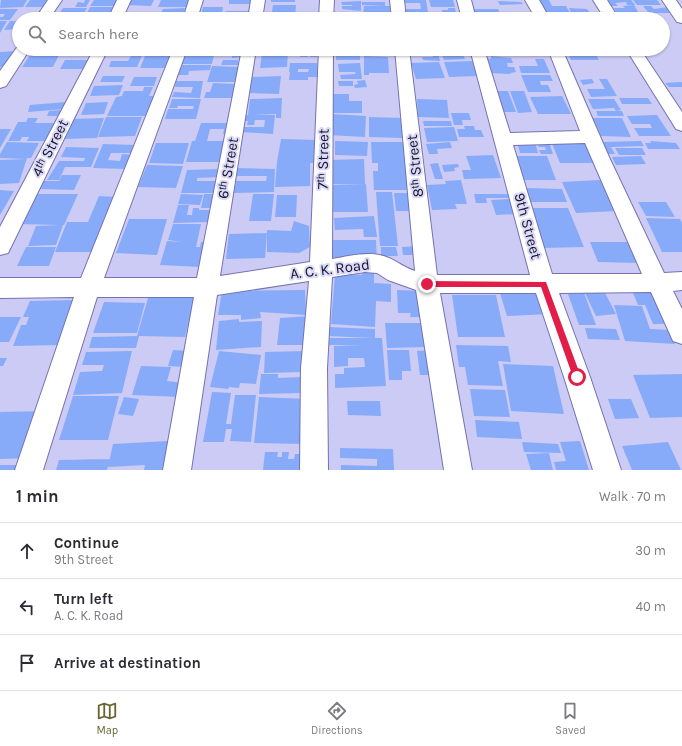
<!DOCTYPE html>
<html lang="en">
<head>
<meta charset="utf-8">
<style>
	:root { --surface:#fff; --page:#f2f2f3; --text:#2b2b33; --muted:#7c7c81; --line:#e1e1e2; --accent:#696532 }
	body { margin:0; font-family:Karla,sans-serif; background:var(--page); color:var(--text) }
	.stop { position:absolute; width:12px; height:12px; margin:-9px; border:3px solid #e11d48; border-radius:50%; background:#fff }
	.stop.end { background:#e11d48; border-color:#fff; box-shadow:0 1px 4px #0008 }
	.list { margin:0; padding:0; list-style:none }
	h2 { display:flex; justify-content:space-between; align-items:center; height:52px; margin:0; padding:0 16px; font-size:17px }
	h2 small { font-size:13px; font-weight:400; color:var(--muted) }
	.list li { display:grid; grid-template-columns:26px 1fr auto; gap:12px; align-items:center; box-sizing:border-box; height:56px; padding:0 16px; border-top:1px solid var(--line) }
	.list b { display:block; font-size:15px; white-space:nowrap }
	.list p { margin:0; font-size:13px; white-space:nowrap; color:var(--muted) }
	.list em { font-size:13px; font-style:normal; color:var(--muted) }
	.icon { flex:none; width:22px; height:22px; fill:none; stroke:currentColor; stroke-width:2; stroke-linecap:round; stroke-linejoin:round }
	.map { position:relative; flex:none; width:682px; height:470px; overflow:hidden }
	.search { position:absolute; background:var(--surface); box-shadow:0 1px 3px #0004; left:12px; right:12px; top:12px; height:44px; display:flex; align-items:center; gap:10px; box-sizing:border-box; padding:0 14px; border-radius:22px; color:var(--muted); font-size:15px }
	.sheet { height:220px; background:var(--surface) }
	nav { display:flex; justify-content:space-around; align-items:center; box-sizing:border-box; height:56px; border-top:1px solid var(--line); background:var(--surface); font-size:11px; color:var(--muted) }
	nav a { display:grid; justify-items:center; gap:2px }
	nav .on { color:var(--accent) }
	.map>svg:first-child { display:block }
	.building { fill:#88abf9 }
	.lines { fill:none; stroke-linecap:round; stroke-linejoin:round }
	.street-casing { stroke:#7572b2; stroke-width:2 }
	.street { fill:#fff; fill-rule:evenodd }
	.route { fill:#e11d48 }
	.labels { text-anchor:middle; stroke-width:4; stroke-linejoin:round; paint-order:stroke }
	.street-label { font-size:15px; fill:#191730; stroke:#dadaf6 }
</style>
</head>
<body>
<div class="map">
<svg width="682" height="470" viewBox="0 0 682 470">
	<rect width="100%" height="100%" fill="#cbcbf5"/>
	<path class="building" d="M1 0H27L23 7 0 8Z
		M30 0H54L50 7H25Z
		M85 0H90L86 7H75L78 2 84 3Z
		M94 0H119L115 6H90Z
		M129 0H154L151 6 126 5Z
		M161 0H190L188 7H158Z
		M229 0H255V4H229Z
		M271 0H295V2H271Z
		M402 0H426L428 12H404V9H421L420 3H403Z
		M429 0H453L455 7H431Z
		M535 0H549L552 6H566L570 13H544Z
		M607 0H631L635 5H627L626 2 615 3 618 6H611Z
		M633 0H657L661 5H637Z
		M361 1V11L342 9V6H352V5H342L341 2Z
		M498 1 521 2 523 4 500 5Z
		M362 2H385V6L362 5Z
		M273 5H296L295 18H271Z
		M634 5 638 12H616L614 8H625L623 6Z
		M364 6H390V14H363Z
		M643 6H651L654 9 669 7 674 13H649Z
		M90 7H114L108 19H84Z
		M203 7H223L221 19H200Z
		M63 8H87L80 19H56Z
		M185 8 184 13H161L163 9Z
		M448 8H455L456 14H443L442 10H448Z
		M569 8 587 9 590 13H571Z
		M0 9H18L10 20H0V17H3L5 14H0Z
		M472 9H498L500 13H473Z
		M226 11H252L251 18H225Z
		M336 12H361V15H336Z
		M500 14 502 19H474L473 15Z
		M430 15H458L459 19H444L443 18V19H431Z
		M504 15H527L529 19H506Z
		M642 15H654L657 18 646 19Z
		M334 16H361V19H335Z
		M0 21H7L0 33Z
		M10 21H19V29L4 30Z
		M75 49H95L94 51H74Z
		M154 49H173L172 51H176L170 68H140L147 51H154Z
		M244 49 243 57 232 58V56L236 55V54L218 55V50Z
		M301 49H308V57H300Z
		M310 49H317V57H310Z
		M336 49H360V60H336Z
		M364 49H387L388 55H365Z
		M413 49H437L440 61 423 60 422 57H433L432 54H414Z
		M442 49H465L468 55H463L465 59 444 60 440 50Z
		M485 49H509L511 53H486Z
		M513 49H522L524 54H516Z
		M565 49H593L599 60H571Z
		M185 50H215L212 64H181Z
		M526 50H538L541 55 529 56Z
		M17 51 7 67H0V52Z
		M61 51 53 67H22L32 52Z
		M114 51H144L137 67H109L111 61H128L131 56H112Z
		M262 53H288L287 67 260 68Z
		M364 56 388 57 389 73H369V75H364Z
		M491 56 511 58 513 63H507L508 67H514L516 72 510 73 511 74 488 73 484 58 491 59Z
		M535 59H544L550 73H521L519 66H538Z
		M65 60H92L88 69H60Z
		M223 60H238V65H221Z
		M472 61 478 76 449 77 444 62Z
		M439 62 445 78 416 79 411 63Z
		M290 63H317V77H308V80H289L290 72H308L309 69H298V72H289Z
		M360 63 362 79H341L340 75 356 74 355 72H339L338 64Z
		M181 65H211L210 70 189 71 188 75H178Z
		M212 66 242 67 237 82H207Z
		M521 75H550L553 81H540L541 85H548L551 92H528Z
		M103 76H125L122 82H100Z
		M281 76 279 94 248 93 251 77Z
		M134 77H157L154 86H130Z
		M592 79 594 83 583 85 580 80Z
		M599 79H607L617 96 591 97 587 89H605Z
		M365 80 367 87 355 88 354 85 358 84 357 81Z
		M176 81H203L200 98 172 97 174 92 191 93 193 87H175Z
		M338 81H353V86H339Z
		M682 82V87H669L665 83Z
		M213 83 235 84 232 98H204L206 92H210Z
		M123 85 119 95 90 96 94 86Z
		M144 87H153L149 96H154L146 116H107L116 97 122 96 124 91H143Z
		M492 91H508L516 112H498Z
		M510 91H524L532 112 518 113Z
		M330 94H349V101H362V113H329Z
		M562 96 571 114H538L530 97Z
		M282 98 281 118H276V114H254L275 115 273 134 241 132 242 127H264L265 120H255L254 125H247L248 121H244L245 115H248L250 99Z
		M619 98H648L652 104H622Z
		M172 99H201L196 119H165L168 109H193L194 106H178L177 108H169Z
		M417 99 447 100 449 118 418 117Z
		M588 99H614L621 110 616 111 614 108 593 109Z
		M66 102 64 109 28 112 30 105Z
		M108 102 104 114 81 115 86 103Z
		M61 110 59 116H47L49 111Z
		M596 111H622L624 116H598Z
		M451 113H469L471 120H462L463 125H454Z
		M331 114 366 116 365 137 328 135Z
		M657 115 671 136H639L634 128H652L650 124H632L627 116Z
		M106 117H142L135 136 98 137Z
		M369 117 403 118V138L369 137Z
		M28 118H38L35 123H54L45 141H27L29 137H22L20 141H8L18 122H26Z
		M104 118 97 138 64 139 74 119Z
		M593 118H622L631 137 601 136Z
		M423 121H451L452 126H424Z
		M201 123H233L231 134H223L224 129H210L207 141H225L222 162H186L192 141H195Z
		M464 126H474L475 130H481L484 137H459L457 129H465Z
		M454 127 458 141 427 142 424 128Z
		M0 129H11L0 148Z
		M281 139 317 140 315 163H310V186L275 187 277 162Z
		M335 141 368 142 367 156 335 155Z
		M517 141 535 142 538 153H520Z
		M551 141H584L594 163H560Z
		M641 141 644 146 611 147 615 154H608L601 142Z
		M650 141 676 143 680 149H648L645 143H651Z
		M7 142 39 143 31 158H27L19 183 0 184V160L26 159 0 158V154Z
		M371 142H405L411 190H374L373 171H378V163H372Z
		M450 142 452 148 437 149 438 154H429L426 144Z
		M537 142H549L553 154H541L539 150H546L545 147H539Z
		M156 143H189L183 164 149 163Z
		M103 144 136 145 133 153H111L108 160 120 161 122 154 133 155 127 169 93 168Z
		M66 147 99 148 91 167H65L59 180H47L59 161H84L85 158 61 157Z
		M615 148H642L646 155H619Z
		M493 155 501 178 464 179 462 170H471L466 156Z
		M514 156H547L556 180H521Z
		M641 156 646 164 616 165 612 157Z
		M364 159 365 184H329V160Z
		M438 163 443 179H435L430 164Z
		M458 164 459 167 454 168 455 171 444 172 442 165Z
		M147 165 183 166 176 188 138 187Z
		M235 168 275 169 274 192 234 193 236 181H266L267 176H234Z
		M221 169 220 177 197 178V181H218L216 193H181L187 170Z
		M62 175H81L74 190 39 189 43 181H59Z
		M461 180 467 204H455L457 209 432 210 427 185 446 184 445 181Z
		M600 180 616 211 576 213 562 182Z
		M366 184 368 212H329V185Z
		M524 188 562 189 567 202H528Z
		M0 190 14 191 0 215Z
		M376 192H392L398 246H380Z
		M394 193H410L413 211H396Z
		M34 194H78L64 225H63L56 245 28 246 36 226 60 225 18 224Z
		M181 194 203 195 200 205 178 204Z
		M204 194H215L212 208H201Z
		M253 194H274L271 221H249Z
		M474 194H509L510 198H486L487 203H476Z
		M277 195H297L296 217H275Z
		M99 196 116 197 94 252H55L67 222H88Z
		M510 199 516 214 496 215 491 200Z
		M638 202H666L675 217 646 216Z
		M178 205H189L187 215H192L193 208H199V210H212L209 222 173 223Z
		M530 208H568L584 247 543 248Z
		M374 216 377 237H364L363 229 335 230 334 218Z
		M646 218 680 219 682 223V252H662Z
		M129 219H167L157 255 116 253Z
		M294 221 309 226 310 247 299 253 267 252V230L291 231Z
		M173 224H201L196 247H200L201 242H208L201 267 160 265 167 241 182 242 168 240Z
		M267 233 265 258 226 259 229 234Z
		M332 240H376L377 259 331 258Z
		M590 242H632L641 263 598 262Z
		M419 246 420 255H403L402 247Z
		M26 247H56L49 266H17Z
		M381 247H396L398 256H381Z
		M363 267 374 268V283L391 284V302L376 301 375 327 331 324 335 273 362 275Z
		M603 289 616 314 596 316 584 291Z
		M305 290 306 315 260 312 261 318 241 320V315H218L222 291Z
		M397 290 425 291 427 310H419V317H410L411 313H398Z
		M150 291 196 292 185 337 139 336 136 348H89L92 337 137 336Z
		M542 291 549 314 507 316 500 293Z
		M584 293 596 325H579L568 294Z
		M633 293H653L667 324H653L645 305H638Z
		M452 295H496L505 337H458Z
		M77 300 61 345 13 346 21 325H26L29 317H23L30 301Z
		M104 302 145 303 137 333H93Z
		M614 305 642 306 650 329 670 330 675 344 625 341Z
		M310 316 307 345H277L280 318Z
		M0 317H21L9 342H0Z
		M239 319V322L262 321 261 347 216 350 219 321Z
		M385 323H424L428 347 387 348Z
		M328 327 375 329V338H382L386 386 335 388V374H344V368L365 367 364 358H348V366L334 367V346L361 345H329V338H373L327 336Z
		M585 328 616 329 620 340 588 339Z
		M456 345 508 346 511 362 498 361 503 386 468 385 465 367H459Z
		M173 350 190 351 185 367 168 366Z
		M387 350H409L411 371H402V380H389Z
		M431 350 434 375H420L417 351Z
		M132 351 122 393 73 395 80 372 102 371 104 365H82L86 352Z
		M219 351 261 355 256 384 240 383 239 388 229 387 228 389 210 387Z
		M305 351 304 372 264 373 265 352Z
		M0 358H7L3 366H0Z
		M503 364 553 366 564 414 511 411Z
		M141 366 171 367 167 381 184 383 180 397 132 395Z
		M261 374H278V378L301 377V393L259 394Z
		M682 374V417L650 418 633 375Z
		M470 389 505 390 510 417 474 416Z
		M212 392 231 393 226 424H231L235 395H256L251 442 230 441 232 429H226L224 442H203Z
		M73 396H119L108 440H59Z
		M124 397 139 399 133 416 118 414Z
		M259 397 307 399 305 444 254 443Z
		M608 399H631L639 418 615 419Z
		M347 401H380L381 416 348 415Z
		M45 411 30 458 0 459V412Z
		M475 420 519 422 522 439 477 437Z
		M168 441 164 470H144L145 465 108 467 113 444Z
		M580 441 589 470H556L554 462 566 461 560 442Z
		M522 442 558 444 561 453 524 452Z
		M668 442 681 470H632L622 446Z
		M340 448 393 449 394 470H341V465L377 466V459L340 458Z
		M265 452H278L277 457H282V452H289L288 459H294L295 454H303L302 470H263Z
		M549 453 553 470H531L526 454Z
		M110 459 107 470H56L59 460Z
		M0 465H25L23 470H0Z"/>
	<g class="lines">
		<defs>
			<path id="street" d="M48 0H62L49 19H35Z
				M117 0H131L122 19H108Z
				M189 0H203L197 19H183Z
				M251 0H265L262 19H248Z
				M320 0H334L333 19H319Z
				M390 0H404L406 19H392Z
				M457 0H471L476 19H462Z
				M525 0H539L550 19H536Z
				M593 0H607L619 19H605Z
				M662 0H676L682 9V23L677 22Z
				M18 46H19V49H30L6 86 0 88V71Z
				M94 49H108L8 253 0 255V227Z
				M173 49H187L104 278H197L242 49H256L220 276 310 262 319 49H333L332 259C350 256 372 250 389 258 398 262 405 268 415 271L395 49H409L437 275H530L470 49H484L510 133 580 131 548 49H562L609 157 664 273 682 272V290L673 291 682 309V344L673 341 651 292 559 293 590 377 621 470H593L564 377 536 293H440L472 470H444L416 290 388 280 377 273 365 272 332 277 327 368 328 470H300L301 368 309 281 217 295 191 470H163L194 297H97L43 470H15L74 297 0 298V278H81ZM585 143 642 274H552L513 145Z
				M626 49H640L682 112V131L676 129Z"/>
		</defs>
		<use href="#street" class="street-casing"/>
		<use href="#street" class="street"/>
	</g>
	<path class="route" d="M427 281 546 282 581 377 580 379H574L573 377 541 287H427L424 284Z"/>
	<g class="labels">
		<g class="street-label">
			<text transform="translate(50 148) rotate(-63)" y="5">4ᵗʰ Street</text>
			<text transform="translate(323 159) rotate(-89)" y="5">7ᵗʰ Street</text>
			<text transform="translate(415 166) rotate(-96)" y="5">8ᵗʰ Street</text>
			<text transform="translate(228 168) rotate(-80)" y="5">6ᵗʰ Street</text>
			<text transform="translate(528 226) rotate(75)" y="5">9th Street</text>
			<text transform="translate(330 269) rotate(-7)" y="5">A. C. K. Road</text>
		</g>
	</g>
</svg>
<div class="stop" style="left:577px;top:377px"></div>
<div class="stop end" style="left:427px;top:284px"></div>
<div class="search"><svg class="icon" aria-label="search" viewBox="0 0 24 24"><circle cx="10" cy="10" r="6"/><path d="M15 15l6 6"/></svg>Search here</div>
</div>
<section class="sheet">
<h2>1 min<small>Walk · 70 m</small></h2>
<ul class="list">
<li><svg class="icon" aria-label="ahead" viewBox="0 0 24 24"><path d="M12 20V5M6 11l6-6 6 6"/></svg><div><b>Continue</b><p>9th Street</p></div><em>30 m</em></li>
<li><svg class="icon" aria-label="left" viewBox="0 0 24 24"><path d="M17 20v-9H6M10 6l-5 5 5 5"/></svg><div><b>Turn left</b><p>A. C. K. Road</p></div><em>40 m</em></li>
<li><svg class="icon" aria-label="arrive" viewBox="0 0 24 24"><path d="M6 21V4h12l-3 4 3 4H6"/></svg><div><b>Arrive at destination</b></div></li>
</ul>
</section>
<nav>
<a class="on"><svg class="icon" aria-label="map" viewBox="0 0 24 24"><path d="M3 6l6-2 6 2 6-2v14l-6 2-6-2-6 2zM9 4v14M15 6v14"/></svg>Map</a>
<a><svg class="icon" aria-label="directions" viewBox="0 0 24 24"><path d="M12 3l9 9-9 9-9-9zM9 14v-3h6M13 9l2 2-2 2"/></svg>Directions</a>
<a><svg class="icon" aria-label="saved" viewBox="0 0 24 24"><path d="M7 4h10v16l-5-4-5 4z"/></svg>Saved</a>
</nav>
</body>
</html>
